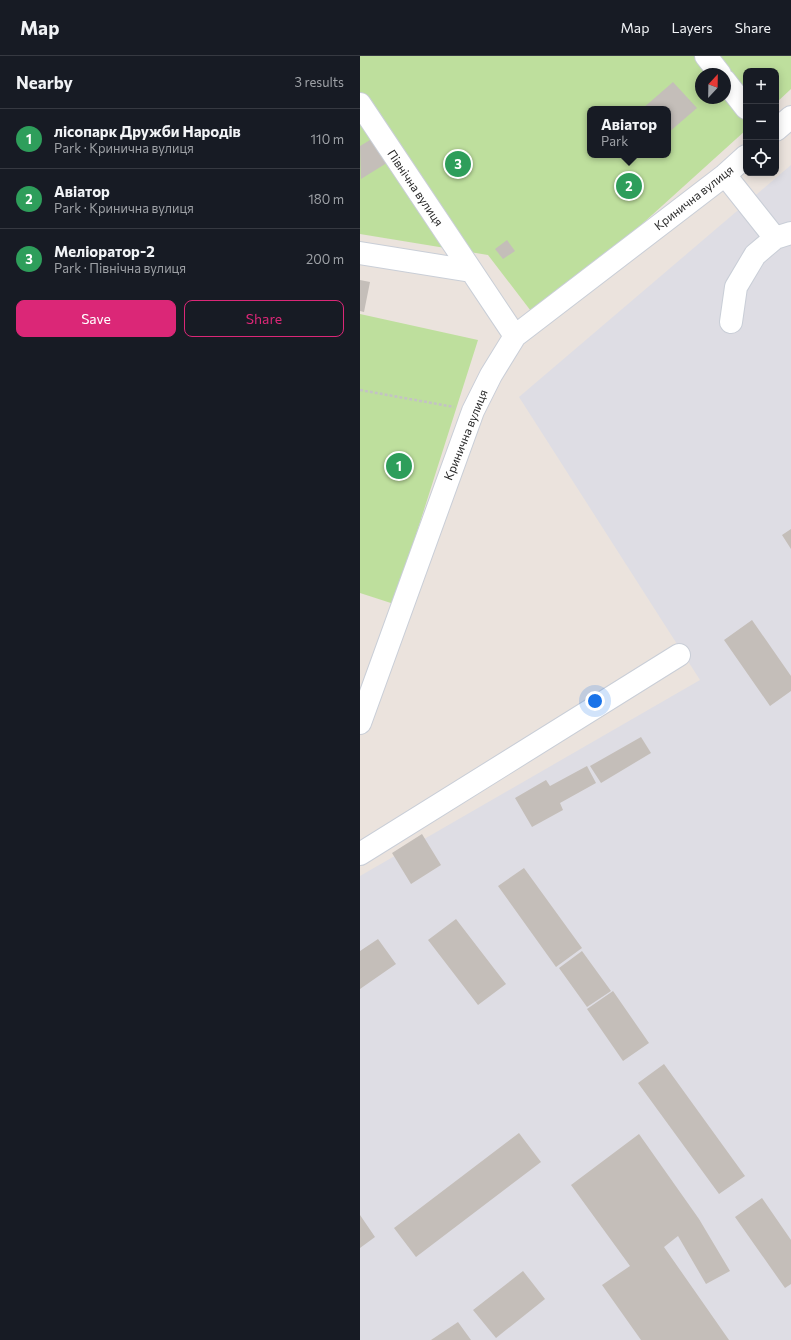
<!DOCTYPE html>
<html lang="en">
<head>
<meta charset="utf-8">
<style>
	:root { --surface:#171b24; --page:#20242c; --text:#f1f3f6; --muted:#9ea1a6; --line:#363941; --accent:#db2777 }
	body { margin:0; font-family:Commissioner,sans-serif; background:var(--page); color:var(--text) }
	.controls { position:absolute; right:12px; top:12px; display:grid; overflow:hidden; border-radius:8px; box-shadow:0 2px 10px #0003 }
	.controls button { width:36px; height:36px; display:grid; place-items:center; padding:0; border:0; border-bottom:1px solid var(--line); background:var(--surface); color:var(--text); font:20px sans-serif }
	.compass { position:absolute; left:335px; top:12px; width:36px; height:36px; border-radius:50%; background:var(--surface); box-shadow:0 2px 10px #0003; rotate:22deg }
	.you { position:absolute; left:235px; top:645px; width:14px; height:14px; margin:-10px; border:3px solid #fff; border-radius:50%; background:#1a73e8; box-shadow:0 0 0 6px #1a73e833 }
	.badge { display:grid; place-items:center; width:26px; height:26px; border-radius:50%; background:var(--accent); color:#fff; font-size:13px; font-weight:700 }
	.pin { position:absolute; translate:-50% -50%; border:2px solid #fff; box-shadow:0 1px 4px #0006 }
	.popup { position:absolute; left:227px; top:50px; width:84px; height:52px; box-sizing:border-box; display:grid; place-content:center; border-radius:8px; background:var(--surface); filter:drop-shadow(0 1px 3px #0005); font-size:13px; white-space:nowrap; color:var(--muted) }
	.popup b { font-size:15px; color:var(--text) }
	.popup::after { content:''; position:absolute; left:50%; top:100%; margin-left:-8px; border:8px solid transparent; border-top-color:var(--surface) }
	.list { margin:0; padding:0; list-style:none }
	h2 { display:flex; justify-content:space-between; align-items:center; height:52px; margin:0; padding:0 16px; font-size:17px }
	h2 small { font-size:13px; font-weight:400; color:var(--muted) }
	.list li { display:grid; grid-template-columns:26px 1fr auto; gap:12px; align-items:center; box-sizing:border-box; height:60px; padding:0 16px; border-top:1px solid var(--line) }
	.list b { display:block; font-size:15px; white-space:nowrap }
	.list p { margin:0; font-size:13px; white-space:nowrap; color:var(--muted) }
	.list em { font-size:13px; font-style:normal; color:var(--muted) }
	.actions { display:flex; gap:8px; padding:12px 16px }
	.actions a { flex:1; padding:9px 0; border:1px solid var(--accent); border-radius:8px; text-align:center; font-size:14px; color:var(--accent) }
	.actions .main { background:var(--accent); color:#fff }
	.icon { flex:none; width:22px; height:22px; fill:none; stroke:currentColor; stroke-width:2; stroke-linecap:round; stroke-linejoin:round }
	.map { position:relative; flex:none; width:431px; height:1284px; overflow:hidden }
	header { display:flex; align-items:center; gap:24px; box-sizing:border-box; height:56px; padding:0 20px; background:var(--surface); border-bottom:1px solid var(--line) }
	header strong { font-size:19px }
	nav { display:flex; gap:22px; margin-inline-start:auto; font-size:14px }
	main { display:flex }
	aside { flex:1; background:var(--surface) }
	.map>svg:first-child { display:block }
	.industrial { fill:#dedde4 }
	.green { fill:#bedf9d; fill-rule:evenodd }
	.building { fill:#c4beb9 }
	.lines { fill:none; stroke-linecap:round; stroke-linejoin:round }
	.minor-casing { stroke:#c9ced7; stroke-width:24 }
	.path { stroke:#c3c3c3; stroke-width:2.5; stroke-dasharray:3 2; stroke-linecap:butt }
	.minor { stroke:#fff; stroke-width:22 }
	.labels { text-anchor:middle; stroke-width:4; stroke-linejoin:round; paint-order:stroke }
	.street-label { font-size:12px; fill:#2a2a2a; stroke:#fff }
</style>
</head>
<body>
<header>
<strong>Map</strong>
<nav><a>Map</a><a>Layers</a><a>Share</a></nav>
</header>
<main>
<aside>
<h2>Nearby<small>3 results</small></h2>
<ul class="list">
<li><span class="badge" style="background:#2e9e5b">1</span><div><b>лісопарк Дружби Народів</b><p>Park · Кринична вулиця</p></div><em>110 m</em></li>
<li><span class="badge" style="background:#2e9e5b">2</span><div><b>Авіатор</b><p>Park · Кринична вулиця</p></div><em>180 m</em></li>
<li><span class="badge" style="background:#2e9e5b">3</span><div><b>Меліоратор-2</b><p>Park · Північна вулиця</p></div><em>200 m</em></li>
</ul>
<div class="actions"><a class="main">Save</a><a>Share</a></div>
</aside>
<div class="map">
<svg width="431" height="1284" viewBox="0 0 431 1284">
	<rect width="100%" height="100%" fill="#ebe3dd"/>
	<path class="industrial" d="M431 109V1284H0V820L340 624 159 341Z"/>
	<path class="green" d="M0 0H431V33L416 47V15H386V74L177 263 128 199 0 178ZM341 18H365V42H341ZM230 53H308V99H230Z
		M0 258 118 284 34 548 0 537Z"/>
	<path class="building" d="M313 26 337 52 308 77V53H282Z
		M15 81 30 105 1 123 0 90Z
		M147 184 155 195 143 203 135 193Z
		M0 224 10 226 4 256 0 255Z
		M431 473V493L422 479Z
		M392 564 431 620V635L410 650 364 584Z
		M281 681 291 697 241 727 230 710Z
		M227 710 236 727 200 747 203 754 172 771 155 742 186 724 190 730Z
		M62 778 81 809 51 828 32 797Z
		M164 812 222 892 196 911 138 830Z
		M96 863 146 928 118 949 68 884Z
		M18 883 36 908 0 933V895Z
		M222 895 251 935 227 951 199 912Z
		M253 935 289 987 263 1005 227 953Z
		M304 1008 385 1120 359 1138 278 1027Z
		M159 1077 181 1106 56 1201 34 1172Z
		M279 1078 339 1163 370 1215 346 1228 318 1180 304 1191 369 1284H281L242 1229 270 1210 211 1129Z
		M402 1142 431 1184V1228L425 1232 375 1161Z
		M0 1159 15 1181 0 1192Z
		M163 1215 185 1243 136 1282 113 1254Z
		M98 1266 111 1284H71Z"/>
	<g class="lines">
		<defs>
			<path id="minor" d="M346 0 360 18
				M365 25 386 52
				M0 48 155 280
				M416 74 431 61
				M365 119 415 182
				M0 197 111 215
				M371 266 376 231 395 199 415 182 431 177
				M0 667 113 355 131 319 155 280 365 119 386 100
				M0 798 319 599"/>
		</defs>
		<use href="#minor" class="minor-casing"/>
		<path class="path" d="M0 334 94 351"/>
		<use href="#minor" class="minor"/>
	</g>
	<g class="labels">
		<g class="street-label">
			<text transform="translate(55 132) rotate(56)" y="4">Північна вулиця</text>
			<text transform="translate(334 142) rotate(-38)" y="4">Кринична вулиця</text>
			<text transform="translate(106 379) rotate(-68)" y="4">Кринична вулиця</text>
		</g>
	</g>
</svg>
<div class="controls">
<button>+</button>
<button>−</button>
<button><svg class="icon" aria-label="locate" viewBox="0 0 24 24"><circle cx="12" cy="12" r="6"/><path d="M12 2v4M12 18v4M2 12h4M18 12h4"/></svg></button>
</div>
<svg class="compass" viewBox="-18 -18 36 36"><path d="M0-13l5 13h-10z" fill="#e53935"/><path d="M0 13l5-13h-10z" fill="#9ea1a6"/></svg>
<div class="you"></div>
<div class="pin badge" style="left:39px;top:410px;background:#2e9e5b">1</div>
<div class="pin badge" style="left:269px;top:130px;background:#2e9e5b">2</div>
<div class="popup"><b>Авіатор</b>Park</div>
<div class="pin badge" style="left:98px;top:108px;background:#2e9e5b">3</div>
</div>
</main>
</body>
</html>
